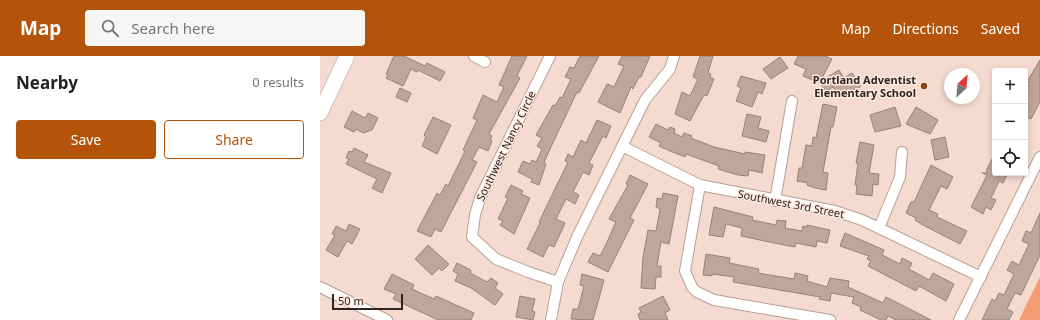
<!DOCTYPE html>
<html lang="en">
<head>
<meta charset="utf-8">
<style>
	:root { --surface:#fff; --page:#f6f6f6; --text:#222; --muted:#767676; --line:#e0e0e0; --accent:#b45309 }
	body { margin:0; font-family:"Noto Sans",sans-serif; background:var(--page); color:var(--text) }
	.controls { position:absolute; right:12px; top:12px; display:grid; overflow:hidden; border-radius:4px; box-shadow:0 2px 6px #0003 }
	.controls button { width:36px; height:36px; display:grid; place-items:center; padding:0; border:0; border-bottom:1px solid var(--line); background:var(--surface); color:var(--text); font:20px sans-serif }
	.compass { position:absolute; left:624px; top:12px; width:36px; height:36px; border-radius:50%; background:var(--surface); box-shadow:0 2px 6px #0003; rotate:26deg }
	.scale { position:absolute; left:12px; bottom:10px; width:71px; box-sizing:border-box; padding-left:4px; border:2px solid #2e2420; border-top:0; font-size:11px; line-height:14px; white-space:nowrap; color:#2e2420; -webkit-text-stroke:3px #fee9df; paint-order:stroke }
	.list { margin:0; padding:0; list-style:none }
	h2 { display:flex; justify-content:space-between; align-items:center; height:52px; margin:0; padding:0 16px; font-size:17px }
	h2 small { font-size:13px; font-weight:400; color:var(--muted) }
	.actions { display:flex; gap:8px; padding:12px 16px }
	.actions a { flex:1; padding:9px 0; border:1px solid var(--accent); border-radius:4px; text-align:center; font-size:14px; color:var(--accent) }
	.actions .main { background:var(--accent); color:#fff }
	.icon { flex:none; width:22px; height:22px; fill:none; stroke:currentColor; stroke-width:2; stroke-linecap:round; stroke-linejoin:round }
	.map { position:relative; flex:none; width:720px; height:264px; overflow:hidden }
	header { display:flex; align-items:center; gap:24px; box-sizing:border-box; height:56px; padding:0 20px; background:var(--accent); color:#fff }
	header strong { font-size:19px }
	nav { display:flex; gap:22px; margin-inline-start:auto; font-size:14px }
	.search { width:280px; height:36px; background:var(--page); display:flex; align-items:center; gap:10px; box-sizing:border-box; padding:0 14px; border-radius:4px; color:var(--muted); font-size:15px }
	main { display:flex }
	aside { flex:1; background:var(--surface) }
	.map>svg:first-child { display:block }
	.green { fill:#f49c73 }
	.building { fill:#bea799; stroke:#988275 }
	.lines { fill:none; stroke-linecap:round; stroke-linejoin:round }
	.street-casing { stroke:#b89f94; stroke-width:12 }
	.primary-casing { stroke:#b89f94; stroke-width:16 }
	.street { stroke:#fff; stroke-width:10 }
	.primary { stroke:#fff; stroke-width:15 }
	.poi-dot { fill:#894616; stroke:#fee9df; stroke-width:1.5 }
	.labels { text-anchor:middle; stroke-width:3; stroke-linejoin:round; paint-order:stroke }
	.poi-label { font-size:11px; font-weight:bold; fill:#2e2420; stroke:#fee9df; text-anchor:end }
	.street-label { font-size:11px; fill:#2e2420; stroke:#fee9df }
</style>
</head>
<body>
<header>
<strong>Map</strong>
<div class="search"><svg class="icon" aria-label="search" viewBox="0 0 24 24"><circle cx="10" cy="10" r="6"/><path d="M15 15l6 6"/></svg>Search here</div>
<nav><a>Map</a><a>Directions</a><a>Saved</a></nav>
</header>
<main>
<aside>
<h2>Nearby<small>0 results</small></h2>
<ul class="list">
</ul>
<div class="actions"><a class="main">Save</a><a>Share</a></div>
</aside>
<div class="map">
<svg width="720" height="264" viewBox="0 0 720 264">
	<rect width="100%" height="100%" fill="#f5dbcf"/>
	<path class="green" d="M720 221V264H699Z"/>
	<path class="building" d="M74 0H84L105 10 107 7 125 16 120 25 98 14 97 16 91 13 83 30 66 22 68 19 66 18Z
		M192 0H207L197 20 200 22 169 78 172 80 170 84 172 85 168 95 159 91 152 104 157 106 121 176 115 173 111 181 97 175 117 137 120 139 126 128 128 130 145 95 143 94 157 64 153 62 163 39 177 46 184 31 179 29Z
		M260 0H279L259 37 257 36 238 76 224 106 226 108 219 129 211 126 212 123 198 116 203 105 210 108 212 104 216 106 222 93 217 90 222 82 216 79 233 49 235 50 240 41 242 42 251 23 245 21 250 11 254 12Z
		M302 0H330L321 21H319L313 33 311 31 300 57 278 46 287 28 294 31 304 10 298 8Z
		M380 0H393L388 17 391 18 390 21 394 23 387 40 384 39 370 65 355 58 362 36 370 40 378 23 373 21Z
		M478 0H505L512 3 500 26 519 14 524 22 532 17 541 30 529 39 526 34 519 40 513 31 506 36 500 27 483 20 486 13 474 8Z
		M460 1 468 12 451 23 443 13Z
		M720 4V46L711 63 705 60V36L710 27 707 26Z
		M421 20 446 27 442 38 438 36 432 51 416 45 421 32 417 30Z
		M80 32 91 37 87 46 76 41Z
		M503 48 517 51 513 71H511L503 116 508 117 506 134 495 132 487 129 488 127 477 125 479 112H482L486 89 492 90 493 81 496 82Z
		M575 51 581 70 555 76 550 59Z
		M596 51 618 64 610 78 586 68Z
		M32 55 45 62 48 57 58 62 52 74 43 77 36 73 34 76 24 71Z
		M427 58 441 61 438 72 449 75 446 86 422 80Z
		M113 61 131 69 117 98 102 90 106 81 104 79Z
		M277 64 291 70 286 82 283 80 269 107 273 109 269 119 263 116 253 136 259 139 255 148 246 143 236 163 245 167 234 191 229 189 223 201 207 193 220 167 219 166 248 106 245 105 248 98 253 101 261 84 266 87Z
		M336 68 348 74 350 71 355 73 354 77 362 81 364 77 372 80 371 82 394 91 425 98V96L445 99 442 117 429 114 428 120 418 119 398 113 399 110 366 98 365 101 350 95 339 90 341 87 329 81Z
		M625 81 629 101 615 104 611 84Z
		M540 86 554 89 549 117 559 118 558 129 553 128 552 140 536 138 537 129H535L538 107H536Z
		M34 92 48 99 44 106 71 117 62 137 52 132 57 123 26 108 29 103 26 102 29 95 32 96Z
		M675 97V117H688L683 127 679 125 671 142 676 144 671 154 666 151 663 158 651 151 667 119 662 117H668L666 115Z
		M611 109 633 121 627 133 621 130 609 154 618 158 617 161 647 175 640 188 601 168 595 164 596 162 586 157 591 146H594Z
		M310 119 328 128 310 162 314 164 288 216 268 206 273 197 280 200 287 186 296 166 289 163 308 129 306 128Z
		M191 129 203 135 201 138 210 142 194 178 180 169 183 165 178 163 188 142 185 141Z
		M343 137 358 140 349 188 341 186 337 210H341V221H336L335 233 321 232 323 201 328 174 336 175 340 153 336 151 337 142 342 143Z
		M394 151 433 161 432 164 456 169 457 164 466 165 465 172 482 175 483 170 487 171V169L510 174 507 187 497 185 496 191 476 187 475 191 454 187 421 180 422 172 406 168 403 181 389 179Z
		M720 157V199L701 239 695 237 687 253 693 256 689 264H662L672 243 675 245 679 237 684 239 694 218 687 214 692 205 699 209 709 188 702 185 706 175 711 177Z
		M29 168 40 173 32 188 27 185 18 201 6 194 15 179 12 178 16 170 26 175Z
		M525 177 564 194 562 199 580 208 582 202 592 207 589 213 609 224 613 217 634 228 626 245 599 230 596 235 548 210 551 205 547 203 549 200 520 190Z
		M108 189 129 208 122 215 119 212 112 219 95 203Z
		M386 198 410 202 409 207 439 213 438 217 474 223 475 217 488 220 487 225 507 231 510 222 529 225 528 231 563 247 566 241 611 264H576L568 260 566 264H561L540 254 541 251 532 247 534 241 511 237 510 245 499 243 500 241 413 226 414 221 392 218V220L383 219Z
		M137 207 151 214 150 217 167 226 171 222 178 227 175 232 183 238 175 249 151 232 135 225 138 218 133 215Z
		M72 218 94 229 92 233 114 243 116 240 154 257 151 264H118L73 243 76 238 64 233Z
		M262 218 284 224 273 264 251 263 253 253H258L264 230 260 229Z
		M200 240 215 243 212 255 215 256 213 264 196 261Z
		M343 240 350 254 345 257 348 264H320L318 258 321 256 319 252Z"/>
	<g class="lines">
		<defs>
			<path id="street" d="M154 0 165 6
				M230 0 160 142 155 159 152 181 176 203 208 216 238 226
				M302 90 380 129 515 155 542 164 661 221
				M380 129 365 215 372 231 377 236 394 244 510 264
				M455 145 472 45
				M559 172 580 121 582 96
				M0 231 67 264
				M231 264 238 226 258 179 325 44 350 13 354 0
				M639 264 720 101"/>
			<path id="primary" d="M0 57 27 0"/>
		</defs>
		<use href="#street" class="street-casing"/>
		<use href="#primary" class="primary-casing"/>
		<use href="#street" class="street"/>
		<use href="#primary" class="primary"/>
	</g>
	<circle class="poi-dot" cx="604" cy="30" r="4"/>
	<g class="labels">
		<g class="poi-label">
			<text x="596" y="28">Portland Adventist<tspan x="596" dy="13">Elementary School</tspan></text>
		</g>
		<g class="street-label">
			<text transform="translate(186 90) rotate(-64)" y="4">Southwest Nancy Circle</text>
			<text transform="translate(471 148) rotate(11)" y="4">Southwest 3rd Street</text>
		</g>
	</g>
</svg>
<div class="controls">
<button>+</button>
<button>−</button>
<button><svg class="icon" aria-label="locate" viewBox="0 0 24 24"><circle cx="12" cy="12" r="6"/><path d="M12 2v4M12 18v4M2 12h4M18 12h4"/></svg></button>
</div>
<svg class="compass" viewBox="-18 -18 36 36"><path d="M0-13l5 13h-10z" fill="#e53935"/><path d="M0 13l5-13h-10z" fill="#767676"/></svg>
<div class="scale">50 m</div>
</div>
</main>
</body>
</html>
